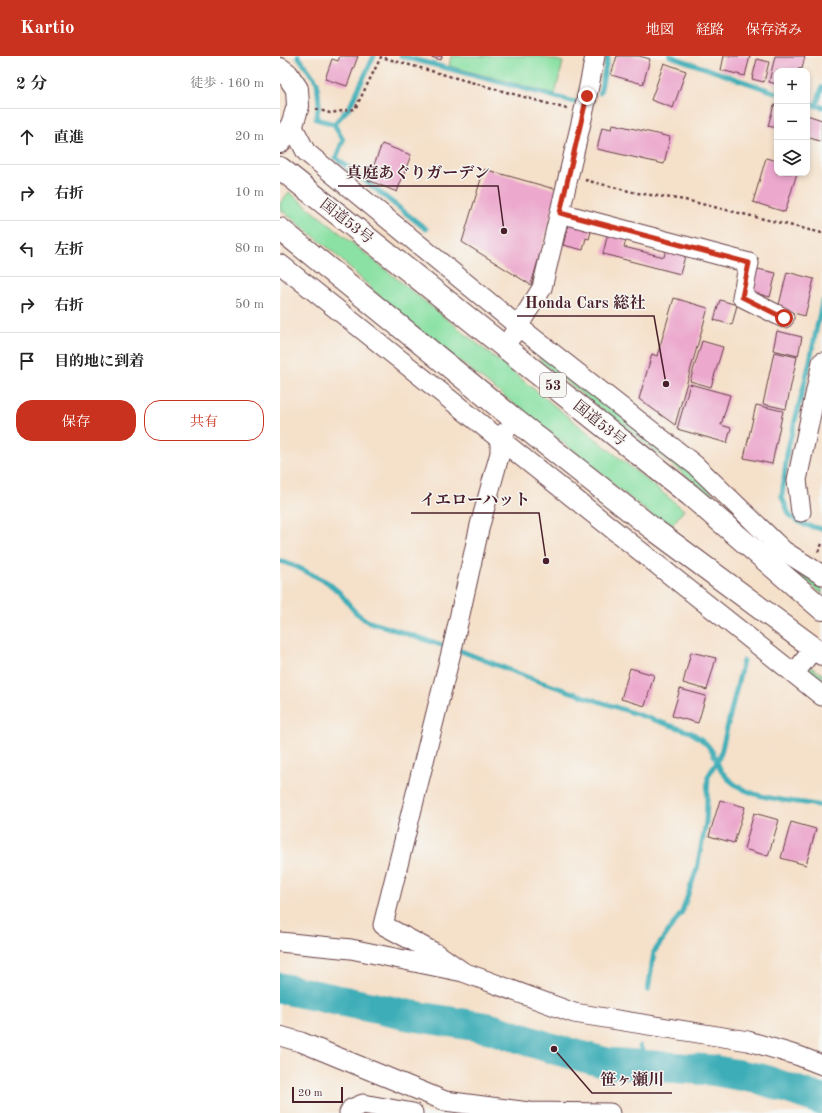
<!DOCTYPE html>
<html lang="ja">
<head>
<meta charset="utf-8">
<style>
	:root { --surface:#fff; --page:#f6f6f6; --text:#222; --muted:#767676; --line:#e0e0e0; --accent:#c8321e }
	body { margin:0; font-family:"Old Standard TT","Noto Serif JP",serif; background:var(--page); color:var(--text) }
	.controls { position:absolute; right:12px; top:12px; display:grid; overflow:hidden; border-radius:8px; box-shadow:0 2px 6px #0003 }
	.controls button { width:36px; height:36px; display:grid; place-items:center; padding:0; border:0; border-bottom:1px solid var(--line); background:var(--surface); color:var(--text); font:20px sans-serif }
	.scale { position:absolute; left:12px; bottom:10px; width:51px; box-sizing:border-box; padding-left:4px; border:2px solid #4a1f2b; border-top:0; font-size:11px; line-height:14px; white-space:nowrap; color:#4a1f2b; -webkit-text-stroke:3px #f6f6f2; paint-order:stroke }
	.stop { position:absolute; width:12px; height:12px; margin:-9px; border:3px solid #c8321e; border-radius:50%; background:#fff }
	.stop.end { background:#c8321e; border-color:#fff; box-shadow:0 1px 4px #0008 }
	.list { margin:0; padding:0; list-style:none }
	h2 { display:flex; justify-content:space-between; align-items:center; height:52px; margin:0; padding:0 16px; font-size:17px }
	h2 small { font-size:13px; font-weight:400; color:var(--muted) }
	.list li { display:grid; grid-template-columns:26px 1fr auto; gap:12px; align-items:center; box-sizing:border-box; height:56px; padding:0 16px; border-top:1px solid var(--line) }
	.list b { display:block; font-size:15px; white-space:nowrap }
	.list em { font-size:13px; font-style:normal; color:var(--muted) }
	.actions { display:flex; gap:8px; padding:12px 16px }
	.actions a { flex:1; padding:9px 0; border:1px solid var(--accent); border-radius:16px; text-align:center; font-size:14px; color:var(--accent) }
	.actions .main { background:var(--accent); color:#fff }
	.icon { flex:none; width:22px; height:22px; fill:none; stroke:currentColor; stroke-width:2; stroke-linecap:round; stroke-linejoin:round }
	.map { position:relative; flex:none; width:542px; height:1057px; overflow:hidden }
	header { display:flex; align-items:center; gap:24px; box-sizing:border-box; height:56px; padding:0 20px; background:var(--accent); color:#fff }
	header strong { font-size:19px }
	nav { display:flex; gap:22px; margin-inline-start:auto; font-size:14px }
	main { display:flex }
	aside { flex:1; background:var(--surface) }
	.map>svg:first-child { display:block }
	.green { fill:#8be1a4; stroke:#6a8068 }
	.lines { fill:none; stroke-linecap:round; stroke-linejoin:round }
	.stream { stroke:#3cadb7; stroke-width:5 }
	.river { stroke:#3cadb7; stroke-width:31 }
	.building { fill:#eca8cd }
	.minor-casing { stroke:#643c43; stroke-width:21 }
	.tertiary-casing { stroke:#643c43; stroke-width:24 }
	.trunk-casing { stroke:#643c43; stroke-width:24 }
	.path { stroke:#643c43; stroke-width:2.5; stroke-dasharray:3 3; stroke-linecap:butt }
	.minor { stroke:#fff; stroke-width:19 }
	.tertiary { stroke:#fff; stroke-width:22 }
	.trunk { stroke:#fff; stroke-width:22 }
	.route { stroke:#c8321e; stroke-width:5 }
	.labels { text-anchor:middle; stroke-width:3; stroke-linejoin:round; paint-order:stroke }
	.shield { fill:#f6f6f2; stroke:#7e6067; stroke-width:1 }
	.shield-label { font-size:14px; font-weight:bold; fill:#4a1f2b }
	.street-label { font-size:15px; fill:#4a1f2b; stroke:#f6f6f2 }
	.leader { fill:none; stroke:#4a1f2b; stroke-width:1.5 }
	.callout-dot { fill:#4a1f2b; stroke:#f6f6f2; stroke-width:1.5 }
	.callout-label { font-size:16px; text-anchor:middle; font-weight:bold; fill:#4a1f2b; stroke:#f6f6f2; stroke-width:3; stroke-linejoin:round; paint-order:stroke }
</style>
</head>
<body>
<header>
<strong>Kartio</strong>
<nav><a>地図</a><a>経路</a><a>保存済み</a></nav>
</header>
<main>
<aside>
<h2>2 分<small>徒歩 · 160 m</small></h2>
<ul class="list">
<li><svg class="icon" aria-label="ahead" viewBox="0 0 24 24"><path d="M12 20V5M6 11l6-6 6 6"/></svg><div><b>直進</b></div><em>20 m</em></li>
<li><svg class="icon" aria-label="right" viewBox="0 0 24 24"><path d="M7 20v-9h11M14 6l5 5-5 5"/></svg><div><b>右折</b></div><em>10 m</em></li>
<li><svg class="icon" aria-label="left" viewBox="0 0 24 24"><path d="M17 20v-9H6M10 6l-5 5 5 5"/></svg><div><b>左折</b></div><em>80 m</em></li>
<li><svg class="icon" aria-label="right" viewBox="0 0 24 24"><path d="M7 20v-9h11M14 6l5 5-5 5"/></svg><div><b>右折</b></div><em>50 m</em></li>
<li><svg class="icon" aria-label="arrive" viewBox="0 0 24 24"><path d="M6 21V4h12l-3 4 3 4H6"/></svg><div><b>目的地に到着</b></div></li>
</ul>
<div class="actions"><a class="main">保存</a><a>共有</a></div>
</aside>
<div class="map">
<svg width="542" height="1057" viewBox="0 0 542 1057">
	<rect width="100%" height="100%" fill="#f6f6f2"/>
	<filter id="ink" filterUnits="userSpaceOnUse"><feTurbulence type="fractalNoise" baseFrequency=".025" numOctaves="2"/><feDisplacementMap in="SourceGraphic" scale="8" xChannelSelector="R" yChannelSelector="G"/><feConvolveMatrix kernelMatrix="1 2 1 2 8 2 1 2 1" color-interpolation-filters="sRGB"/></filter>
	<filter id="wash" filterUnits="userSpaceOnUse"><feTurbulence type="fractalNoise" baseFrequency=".012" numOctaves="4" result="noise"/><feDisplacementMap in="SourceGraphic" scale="16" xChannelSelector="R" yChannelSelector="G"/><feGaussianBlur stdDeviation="0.9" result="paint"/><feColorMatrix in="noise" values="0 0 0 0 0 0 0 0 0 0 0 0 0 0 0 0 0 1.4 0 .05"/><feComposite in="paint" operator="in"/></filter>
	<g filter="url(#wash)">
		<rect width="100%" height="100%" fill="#f5e0c9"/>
		<path class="green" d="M171 0H259L283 6 275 38 169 10Z
			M9 136 404 454 389 473 335 430 328 422 112 252 51 194 0 153V147Z
			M262 297 409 411 442 448 262 307 259 301Z
			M500 504 542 529V538Z
			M528 609 542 618V633L524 619Z"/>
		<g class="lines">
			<path class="stream" d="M18 0 37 26 39 48 36 63 54 68 63 84 56 102 146 173
				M121 0 302 48
				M390 0 497 37
				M320 37 328 0
				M527 47 542 51
				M536 50 542 31
				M54 68 69 52 94 0
				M542 246 529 309 507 396 502 441 510 460 525 469 542 473
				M0 505 17 511 47 526 60 537 75 556 87 565 168 591
				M176 593 255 624 410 676C420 682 429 688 434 699 437 704 438 711 442 716 464 746 510 743 542 750
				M368 934 374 896 402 856 417 812 426 766 428 720 437 706 441 697 463 605
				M360 990 369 1011"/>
			<path class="river" d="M0 932 128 959 209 972 274 993 327 1007 431 1014 481 1023 542 1044"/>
		</g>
		<g id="blocks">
			<path class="building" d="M60 0H78L67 30 45 23 52 3 58 5Z
				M148 0H162L161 4Z
				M337 0H359L370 3 363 28 331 19Z
				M444 0H470L465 20 441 14Z
				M495 0H525L522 13 519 12 518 15H497V28L489 26Z
				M477 3 489 6 484 26 472 23Z
				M384 7 406 15 393 52 371 44Z
				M494 49 497 50V72L488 70Z
				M527 59 542 64V86L527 81Z
				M333 68 390 81 384 108 317 93 322 71 332 73Z
				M102 88 131 99 117 136 88 124Z
				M486 102 497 105V117H517L505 156 473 146Z
				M204 113 278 134 251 229 182 186Z
				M289 166 312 172 309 183 306 182 303 194 283 189Z
				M328 177 347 181 344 191 384 201 386 192 406 197 400 218 323 198Z
				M473 212 496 217 490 241 467 235Z
				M507 216 534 223 525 260 498 253Z
				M394 242 428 252 395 369 359 343 372 298 377 300Z
				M440 244 457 249 452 269 434 264Z
				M497 275 522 281 518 300 493 294Z
				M422 285 443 291 431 331 410 325Z
				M494 296 517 301 506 353 483 348Z
				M410 328 450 339 441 369 451 372 447 387 397 373Z
				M476 349 503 355 492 408 464 402Z
				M411 596 436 602 427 634 403 627Z
				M350 612 374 619 365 650 341 643Z
				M400 633 426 640 418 667 392 660Z
				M440 744 465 751 454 787 429 780Z
				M474 757 499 764 488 800 464 793Z
				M511 766 536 773 526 809 501 802Z"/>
		</g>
	</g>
	<g filter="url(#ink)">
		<use href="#blocks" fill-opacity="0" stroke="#643c43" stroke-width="1"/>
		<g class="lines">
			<defs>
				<path id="minor" d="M12 69 26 96 238 270 415 409 504 495 542 519
					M280 157 469 207 462 241 504 262
					M0 208 542 640
					M232 280 262 232 305 50 315 0
					M521 456 517 424 542 306
					M514 618 534 592
					M0 886 71 893 183 916 294 957 468 985 519 1000 542 1009
					M183 916 159 899 103 869 174 585 200 469 220 397V383L225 376
					M0 980 21 986 165 1045 249 1056 330 1057
					M69 1057 71 1053 83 1048 133 1057"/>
				<path id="tertiary" d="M0 13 7 18 17 33 18 50 12 69 0 86"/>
				<path id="trunk" d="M0 112 410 439 542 553
					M0 173 234 363 372 472 542 598"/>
			</defs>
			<use href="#minor" class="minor-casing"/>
			<use href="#tertiary" class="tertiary-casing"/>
			<use href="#trunk" class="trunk-casing"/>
			<path class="path" d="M36 53 50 57 75 53 101 1 287 53
				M305 124 357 137 405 144 542 177
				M538 496 542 488"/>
			<use href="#minor" class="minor"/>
			<use href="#tertiary" class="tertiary"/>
			<use href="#trunk" class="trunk"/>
		</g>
	</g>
	<g class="lines" filter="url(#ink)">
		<path class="route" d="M307 40 280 157 469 207 462 241 504 262"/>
	</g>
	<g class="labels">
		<rect class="shield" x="260" y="317" width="26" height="24" rx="3"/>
		<g class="shield-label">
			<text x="273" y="334">53</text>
		</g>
		<g class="street-label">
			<text transform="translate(67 165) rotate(38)" y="5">国道53号</text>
			<text transform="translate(320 367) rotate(39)" y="5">国道53号</text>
		</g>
	</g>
	<path class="leader" d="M224 175L218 130H58M386 328L374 260H237M266 505L259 457H131M274 993L312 1037H392"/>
	<g class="callout-dot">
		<circle cx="224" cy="175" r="4"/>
		<circle cx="386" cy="328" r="4"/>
		<circle cx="266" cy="505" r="4"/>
		<circle cx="274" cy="993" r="4"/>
	</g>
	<g class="callout-label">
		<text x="138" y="122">真庭あぐりガーデン</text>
		<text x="305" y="252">Honda Cars 総社</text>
		<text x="195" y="449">イエローハット</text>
		<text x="352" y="1029">笹ヶ瀬川</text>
	</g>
</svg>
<div class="controls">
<button>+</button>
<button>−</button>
<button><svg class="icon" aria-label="layers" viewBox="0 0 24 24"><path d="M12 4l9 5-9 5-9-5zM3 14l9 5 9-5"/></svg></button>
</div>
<div class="scale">20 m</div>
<div class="stop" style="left:504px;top:262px"></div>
<div class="stop end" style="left:307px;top:40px"></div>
</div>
</main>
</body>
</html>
